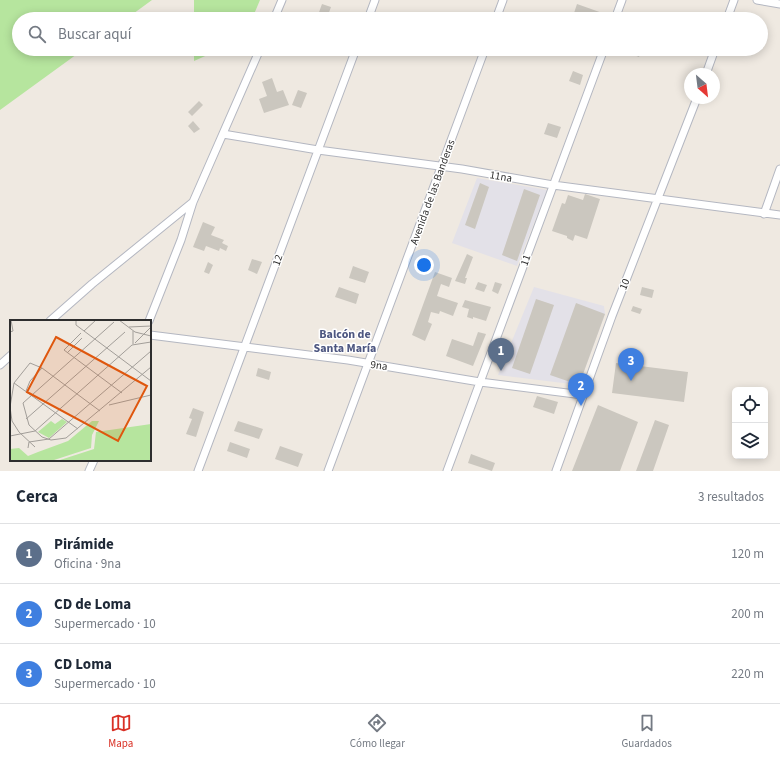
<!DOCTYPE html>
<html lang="es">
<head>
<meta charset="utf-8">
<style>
	:root { --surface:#fff; --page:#f6f6f7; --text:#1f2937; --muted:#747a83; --line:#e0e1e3; --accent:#d93025 }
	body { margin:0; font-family:"Source Sans 3",sans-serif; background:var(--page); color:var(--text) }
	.controls { position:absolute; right:12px; bottom:12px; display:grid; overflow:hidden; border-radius:6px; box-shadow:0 2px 10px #0003 }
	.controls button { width:36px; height:36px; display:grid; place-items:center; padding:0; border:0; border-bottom:1px solid var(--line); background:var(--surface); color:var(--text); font:20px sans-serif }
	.compass { position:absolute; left:684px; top:68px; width:36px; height:36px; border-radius:50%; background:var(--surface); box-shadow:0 2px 10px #0003; rotate:152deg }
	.you { position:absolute; left:424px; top:265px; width:14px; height:14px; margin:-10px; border:3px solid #fff; border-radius:50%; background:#1a73e8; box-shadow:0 0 0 6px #1a73e833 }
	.badge { display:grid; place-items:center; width:26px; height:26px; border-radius:50%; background:var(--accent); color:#fff; font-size:13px; font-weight:700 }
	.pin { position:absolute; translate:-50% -33px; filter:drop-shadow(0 1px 2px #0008) }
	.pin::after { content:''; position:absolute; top:21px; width:14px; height:12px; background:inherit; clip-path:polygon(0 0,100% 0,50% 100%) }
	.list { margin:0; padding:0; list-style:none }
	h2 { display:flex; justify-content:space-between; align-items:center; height:52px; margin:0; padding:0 16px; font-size:17px }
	h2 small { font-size:13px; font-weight:400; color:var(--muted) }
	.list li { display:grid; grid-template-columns:26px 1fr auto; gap:12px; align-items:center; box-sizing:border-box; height:60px; padding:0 16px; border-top:1px solid var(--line) }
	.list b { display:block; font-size:15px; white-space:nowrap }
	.list p { margin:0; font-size:13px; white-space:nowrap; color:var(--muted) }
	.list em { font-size:13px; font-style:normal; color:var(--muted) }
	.icon { flex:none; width:22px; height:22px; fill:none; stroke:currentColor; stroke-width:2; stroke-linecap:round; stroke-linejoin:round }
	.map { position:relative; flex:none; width:780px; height:471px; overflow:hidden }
	.search { position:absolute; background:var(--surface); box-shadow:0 2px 10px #0003; left:12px; right:12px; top:12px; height:44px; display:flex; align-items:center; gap:10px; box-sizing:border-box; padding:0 14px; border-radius:22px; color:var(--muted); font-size:15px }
	.sheet { height:232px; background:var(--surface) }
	nav { display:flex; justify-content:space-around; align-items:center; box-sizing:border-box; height:56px; border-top:1px solid var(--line); background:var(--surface); font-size:11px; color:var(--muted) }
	nav a { display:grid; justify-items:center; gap:2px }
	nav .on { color:var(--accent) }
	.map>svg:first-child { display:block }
	.industrial { fill:#e3e1e8 }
	.green { fill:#b6e59e }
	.building { fill:#cbc7bf }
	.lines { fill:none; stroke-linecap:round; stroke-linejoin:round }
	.minor-casing { stroke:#b4b7c1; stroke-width:9 }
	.minor { stroke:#fff; stroke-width:7 }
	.labels { text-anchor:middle; stroke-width:3; stroke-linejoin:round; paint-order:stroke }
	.street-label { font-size:11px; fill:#2e2e2e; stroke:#fff }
	.neighbourhood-label { font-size:12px; font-weight:bold; fill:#4d5680; stroke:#fff }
	.inset-road { fill:none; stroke:#a29e99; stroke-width:1 }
	.view { fill:#df570e; fill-opacity:0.15; stroke:#df570e; stroke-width:2 }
	.inset-edge { fill:none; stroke:#2e2e2e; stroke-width:2 }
</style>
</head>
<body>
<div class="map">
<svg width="780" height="471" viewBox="0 0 780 471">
	<rect width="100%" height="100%" fill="#efe9e1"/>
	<path class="industrial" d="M477 178 547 190 517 266 452 243Z
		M534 287 604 306 605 314 579 385 498 375Z"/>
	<path class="green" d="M0 0H152L126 19H19V49H84L0 110Z
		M194 0H260L252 19H194Z
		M194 49H221L194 61Z"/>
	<path class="building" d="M322 4 331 7 327 18 318 15Z
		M577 4 608 15 606 19H572Z
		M618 49H642L639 57Z
		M573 71 583 75 580 85 569 81Z
		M272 78 277 92 283 90 289 105 264 113 259 99 267 96 262 82Z
		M298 90 307 93 301 108 292 105Z
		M199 101 203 105 192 116 188 112Z
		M193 121 200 129 194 133 188 126Z
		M548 123 561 127 557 138 544 134Z
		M480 183 489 187 475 229 465 225Z
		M524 189 540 195 517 261 502 255Z
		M585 194 600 199 587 239 575 235 573 241 567 238V236L552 231 562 203 565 204 568 195 583 200Z
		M203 222 215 227 211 235 224 240 222 243 228 246 226 251 220 248 219 251 206 246 204 251 193 247Z
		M467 254 473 257 465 278H467L465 284 455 281Z
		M252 259 262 262 257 274 248 270Z
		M208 262 213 265 209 274 204 272Z
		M353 266 369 272 365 283 349 278Z
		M435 272 452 278 449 287 441 284 437 296 458 303 453 316 440 311 439 314 431 312 428 322 432 324 425 341 412 335Z
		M478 282 487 285 484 292 475 289Z
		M495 282 502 284 498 294 492 291Z
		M339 287 359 294 356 304 335 297Z
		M642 287 654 290 652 298 640 295Z
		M536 299 554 305 530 374 512 368Z
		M465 300 491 307 486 321 473 317V319L467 317 469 309 462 307Z
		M576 303 605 314 579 385 550 375Z
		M633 306 642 309 640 314 631 311Z
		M478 332 486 334 473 366 446 356 452 339 473 346Z
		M616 363 688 372 684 402 612 393Z
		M258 368 271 372 269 380 256 376Z
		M537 396 558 402 554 414 533 407Z
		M598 405 638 422 620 471H572Z
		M193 408 204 412 196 437 186 434 192 419 189 418Z
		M655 420 669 425 653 471H636Z
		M238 421 263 429 259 439 234 431Z
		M230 442 250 449 247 458 227 451Z
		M280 446 303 454 298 467 275 459Z
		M471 454 495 463 492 471 468 463Z"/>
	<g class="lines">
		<defs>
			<path id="minor" d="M757 0 780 4
				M274 19 282 0
				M368 19 375 0
				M496 19 503 0
				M615 19 622 0
				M727 19 734 0
				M706 74 715 49
				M223 134 318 150 462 169 553 185 780 215
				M764 214 780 169
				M50 321 92 284 193 202
				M149 321 181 240 193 202 260 49
				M150 335 348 360 480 382 583 395
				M0 365 11 355
				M89 471 94 460
				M198 471 356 49
				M328 471 485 49
				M447 471 604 49
				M556 471 612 316 697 98"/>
		</defs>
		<use href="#minor" class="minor-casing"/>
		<use href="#minor" class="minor"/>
	</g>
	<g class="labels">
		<g class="street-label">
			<text transform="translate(501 176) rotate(10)" y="4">11na</text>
			<text transform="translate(432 192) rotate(-70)" y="4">Avenida de las Banderas</text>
			<text transform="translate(277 260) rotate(-70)" y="4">12</text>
			<text transform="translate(525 260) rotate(-70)" y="4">11</text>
			<text transform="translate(624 284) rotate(-68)" y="4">10</text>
			<text transform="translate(379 365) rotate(8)" y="4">9na</text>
		</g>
		<g class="neighbourhood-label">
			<text x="345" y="338">Balcón de<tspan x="345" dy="14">Santa María</tspan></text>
		</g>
	</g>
	<g transform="translate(10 320)">
		<rect width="141" height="141" fill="#efe9e1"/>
		<path d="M52 99 57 102 39 118 28 112 41 101 45 104ZM82 101H89L82 115 81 128 41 141H0V129L9 128 18 136 28 132 58 121ZM141 104V141H47L84 129 86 112Z" fill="#b6e59e"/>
		<path class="inset-road" d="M66 0V5L141 61M109 0 125 12 141 16M104 2 13 83 19 105 32 117 41 120 56 118 141 47M119 7 141 6M74 11 86 0M0 12 3 11 1 0M71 13 54 30 112 73M125 23 141 7M123 24V11M122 25 141 22M57 33 72 18M4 63 68 109M16 71 20 61 32 48M99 85 141 75M16 99 115 12M0 116 25 111 122 25M25 127 9 112 2 101 0 87 4 63 20 43 32 48 90 91M18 128 19 122 39 119 141 31"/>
		<path class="view" d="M46 17 137 66 108 121 17 72Z"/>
		<rect width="141" height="141" class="inset-edge"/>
	</g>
</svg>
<div class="controls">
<button><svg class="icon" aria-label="locate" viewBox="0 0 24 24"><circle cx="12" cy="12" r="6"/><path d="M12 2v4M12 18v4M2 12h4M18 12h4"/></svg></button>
<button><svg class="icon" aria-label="layers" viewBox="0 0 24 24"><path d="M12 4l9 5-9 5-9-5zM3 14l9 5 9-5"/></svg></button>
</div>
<svg class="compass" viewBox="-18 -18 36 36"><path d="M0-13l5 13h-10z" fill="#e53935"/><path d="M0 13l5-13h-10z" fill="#747a83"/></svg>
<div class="you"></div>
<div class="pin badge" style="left:501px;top:371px;background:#5c6f8a">1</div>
<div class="pin badge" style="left:581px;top:406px;background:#3f7fe0">2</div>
<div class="pin badge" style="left:631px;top:381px;background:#3f7fe0">3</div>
<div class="search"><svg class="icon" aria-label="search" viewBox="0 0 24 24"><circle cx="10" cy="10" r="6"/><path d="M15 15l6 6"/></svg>Buscar aquí</div>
</div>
<section class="sheet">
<h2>Cerca<small>3 resultados</small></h2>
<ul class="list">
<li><span class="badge" style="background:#5c6f8a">1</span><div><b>Pirámide</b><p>Oficina · 9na</p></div><em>120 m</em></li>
<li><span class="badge" style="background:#3f7fe0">2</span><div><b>CD de Loma</b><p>Supermercado · 10</p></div><em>200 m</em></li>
<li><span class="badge" style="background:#3f7fe0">3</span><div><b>CD Loma</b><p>Supermercado · 10</p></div><em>220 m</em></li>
</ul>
</section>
<nav>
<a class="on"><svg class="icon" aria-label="map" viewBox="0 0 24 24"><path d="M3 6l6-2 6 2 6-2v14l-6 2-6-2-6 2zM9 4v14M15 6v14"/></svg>Mapa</a>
<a><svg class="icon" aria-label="directions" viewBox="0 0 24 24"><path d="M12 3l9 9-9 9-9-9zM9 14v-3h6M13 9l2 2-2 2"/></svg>Cómo llegar</a>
<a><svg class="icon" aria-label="saved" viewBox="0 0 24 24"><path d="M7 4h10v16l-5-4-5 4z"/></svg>Guardados</a>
</nav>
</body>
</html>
